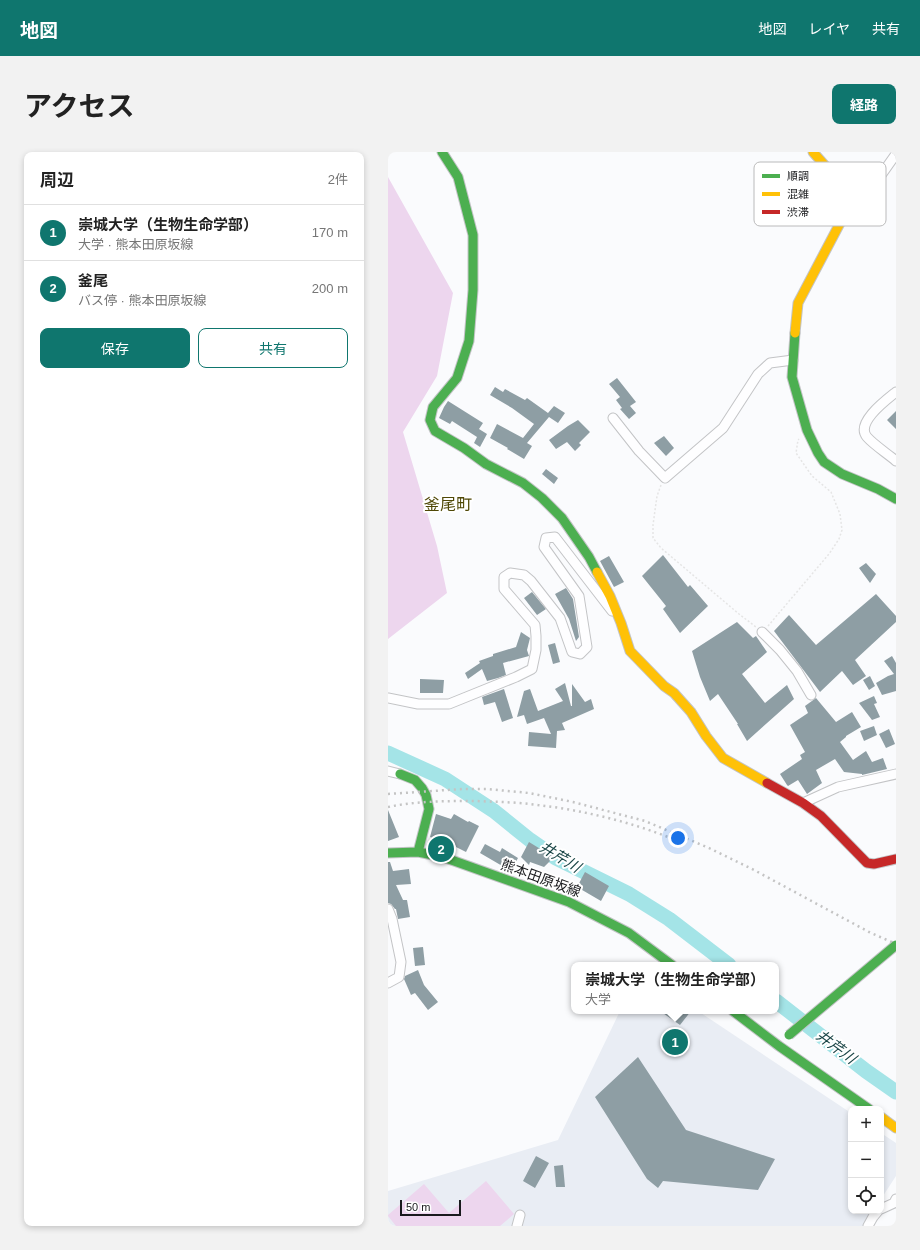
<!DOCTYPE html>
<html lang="ja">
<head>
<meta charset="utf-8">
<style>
	:root { --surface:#fff; --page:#f2f2f2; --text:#222; --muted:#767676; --line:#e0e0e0; --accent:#0f766e }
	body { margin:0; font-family:Arial,"Noto Sans JP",sans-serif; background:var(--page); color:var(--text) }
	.controls { position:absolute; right:12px; bottom:12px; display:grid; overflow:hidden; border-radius:8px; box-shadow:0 2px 6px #0003 }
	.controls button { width:36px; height:36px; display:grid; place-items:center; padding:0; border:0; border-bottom:1px solid var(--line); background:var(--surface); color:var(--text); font:20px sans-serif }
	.scale { position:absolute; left:12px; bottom:10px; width:61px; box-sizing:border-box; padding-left:4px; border:2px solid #191a1d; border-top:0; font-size:11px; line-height:14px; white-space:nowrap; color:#191a1d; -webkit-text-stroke:3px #fff; paint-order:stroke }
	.you { position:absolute; left:290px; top:686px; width:14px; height:14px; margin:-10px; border:3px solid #fff; border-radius:50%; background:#1a73e8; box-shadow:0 0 0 6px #1a73e833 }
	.badge { display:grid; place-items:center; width:26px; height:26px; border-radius:50%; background:var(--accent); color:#fff; font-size:13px; font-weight:700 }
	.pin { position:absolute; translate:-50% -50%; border:2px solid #fff; box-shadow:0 1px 4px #0006 }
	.popup { position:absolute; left:183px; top:810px; width:208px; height:52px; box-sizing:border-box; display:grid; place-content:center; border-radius:8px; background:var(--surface); filter:drop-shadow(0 1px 3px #0005); font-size:13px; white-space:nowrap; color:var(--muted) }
	.popup b { font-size:15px; color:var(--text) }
	.popup::after { content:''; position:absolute; left:50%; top:100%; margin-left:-8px; border:8px solid transparent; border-top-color:var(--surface) }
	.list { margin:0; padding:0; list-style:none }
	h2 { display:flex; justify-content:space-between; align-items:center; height:52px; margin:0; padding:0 16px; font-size:17px }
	h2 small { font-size:13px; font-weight:400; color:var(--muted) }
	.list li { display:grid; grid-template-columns:26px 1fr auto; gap:12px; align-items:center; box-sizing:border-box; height:56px; padding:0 16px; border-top:1px solid var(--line) }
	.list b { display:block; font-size:15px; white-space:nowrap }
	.list p { margin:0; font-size:13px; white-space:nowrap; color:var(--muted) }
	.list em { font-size:13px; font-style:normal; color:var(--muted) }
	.actions { display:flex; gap:8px; padding:12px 16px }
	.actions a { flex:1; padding:9px 0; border:1px solid var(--accent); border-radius:8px; text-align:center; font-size:14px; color:var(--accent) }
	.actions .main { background:var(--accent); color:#fff }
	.icon { flex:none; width:22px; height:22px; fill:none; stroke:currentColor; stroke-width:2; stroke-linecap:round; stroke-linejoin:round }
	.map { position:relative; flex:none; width:508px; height:1074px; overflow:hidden; border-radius:8px }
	header { display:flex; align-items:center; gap:24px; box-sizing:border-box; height:56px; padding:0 20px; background:var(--accent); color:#fff }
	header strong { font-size:19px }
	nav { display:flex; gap:22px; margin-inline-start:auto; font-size:14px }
	.intro { display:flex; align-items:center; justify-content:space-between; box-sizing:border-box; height:96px; padding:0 24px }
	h1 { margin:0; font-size:28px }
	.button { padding:10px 18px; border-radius:8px; background:var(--accent); color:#fff; font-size:14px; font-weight:700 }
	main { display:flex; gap:24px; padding:0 24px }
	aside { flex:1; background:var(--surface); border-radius:8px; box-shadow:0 2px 6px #0003 }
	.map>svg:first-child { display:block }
	.built { fill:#e9edf4 }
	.green { fill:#edd6ee }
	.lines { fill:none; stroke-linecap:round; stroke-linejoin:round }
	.river { stroke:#a4e4e7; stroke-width:15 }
	.building { fill:#8e9ea4 }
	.street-casing { stroke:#c3c4c6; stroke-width:11 }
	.fast-casing { stroke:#c3c4c6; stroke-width:11 }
	.slow-casing { stroke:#c3c4c6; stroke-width:11 }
	.jam-casing { stroke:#c3c4c6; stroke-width:11 }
	.path { stroke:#e5e5e5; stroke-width:1.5; stroke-dasharray:2 2; stroke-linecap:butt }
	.street { stroke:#fefeff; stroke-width:9 }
	.fast { stroke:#4caf50; stroke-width:9 }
	.slow { stroke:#ffc107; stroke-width:9 }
	.jam { stroke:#c62828; stroke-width:9 }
	.rail { stroke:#c4c4c4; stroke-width:2.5; stroke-dasharray:2 4; stroke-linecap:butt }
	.fast-bridge-casing { stroke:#c3c4c6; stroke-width:11; stroke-linecap:butt }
	.fast-bridge { stroke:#4caf50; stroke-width:9 }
	.labels { text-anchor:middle; stroke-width:4; stroke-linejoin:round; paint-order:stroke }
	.street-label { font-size:14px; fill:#191a1d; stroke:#fff }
	.water-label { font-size:15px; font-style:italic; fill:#1b4647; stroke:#fff }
	.quarter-label { font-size:16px; fill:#4f4806; stroke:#fff }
	.key { fill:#fff; stroke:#bababb; stroke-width:1 }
	.key-label { font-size:11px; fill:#191a1d }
</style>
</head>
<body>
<header>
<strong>地図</strong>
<nav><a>地図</a><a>レイヤ</a><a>共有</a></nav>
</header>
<div class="intro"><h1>アクセス</h1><a class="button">経路</a></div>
<main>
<aside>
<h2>周辺<small>2件</small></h2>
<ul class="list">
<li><span class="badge">1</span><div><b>崇城大学（生物生命学部）</b><p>大学 · 熊本田原坂線</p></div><em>170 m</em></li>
<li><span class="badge">2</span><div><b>釜尾</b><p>バス停 · 熊本田原坂線</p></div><em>200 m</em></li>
</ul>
<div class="actions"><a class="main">保存</a><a>共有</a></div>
</aside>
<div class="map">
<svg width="508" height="1074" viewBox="0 0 508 1074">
	<rect width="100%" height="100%" fill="#fafbfd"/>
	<path class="built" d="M232 859H310L463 961V1059H485L475 1074H0V1039L170 988Z
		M493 981 508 991V1024L493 1047Z"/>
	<path class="green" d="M0 25 65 141 49 224 15 280 49 394 59 441 0 487Z
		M98 1029 126 1062 112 1074H8L0 1064V1063L36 1032 61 1061Z"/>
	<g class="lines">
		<path class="river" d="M0 601 57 627 106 659 142 688 168 706 241 742 281 767 341 813
			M388 849 478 919 508 940"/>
	</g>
	<path class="building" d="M229 226 248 250 242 254 248 261 241 267 232 257 234 256 228 248 232 245 221 232Z
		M107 235 115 240 117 237 137 248 139 246 160 261 166 254 177 261 170 271 161 265 139 291 144 294 136 307 119 297 120 296 102 286 109 272 135 286 146 272 124 256 102 243Z
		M60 249 95 271 91 277 99 282 92 295 86 291 89 285 64 269 62 272 51 266 56 255Z
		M508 259V277L499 268Z
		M190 268 202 280 191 291 193 293 187 299 179 290 168 297 161 288 180 274Z
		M276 284 286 296 278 304 266 291Z
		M158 317 170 326 166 332 154 322Z
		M275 403 300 435 302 433 320 454 292 481 275 457 278 454 254 424Z
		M221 404 236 430 226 435 212 409Z
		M478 411 488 422 482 431 471 416Z
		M178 436 185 447 191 485 188 489 181 467 167 442Z
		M144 440 158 457 149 463 136 446Z
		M488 442 508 464V470L467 508 478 524 465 533 454 519 432 540 386 479 401 463 428 493Z
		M349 470 365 486 368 484 379 500 354 522 377 551 399 533 406 547 359 589 349 572H350L330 542 322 549 312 525 304 499Z
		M133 480 142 486 139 498 141 504 115 511 118 523 110 526 99 529 94 517 80 527 77 521 92 511 91 509 105 504V502L128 495Z
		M167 491 172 510 165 512 160 493Z
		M504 504 508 511V539L494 543 488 531 500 524 506 522 496 509Z
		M482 524 487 534 481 538 475 528Z
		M32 527 56 528 55 541H32Z
		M177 531 183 554H184V532L197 550 203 547 206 557 174 571 177 578 169 579 168 596 140 594 141 580 163 582 156 566 139 572 136 563 129 565 136 539 142 537 150 559 175 549 167 537Z
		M116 537 125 566 114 570 107 550 96 553 94 545Z
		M486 544 489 551 486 552 492 565 484 568 471 551Z
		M428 546 448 570 464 560 473 575 458 584V585L452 590 465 608 478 599 484 610 495 606 499 617 474 623V622L456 620 447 607 428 618 434 631 419 642 410 628 400 634 399 633 392 622 414 607 412 603 417 600 402 573 420 561 417 554Z
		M486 574 489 583 476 589 472 579Z
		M501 577 507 592 498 596 491 582Z
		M0 658 11 685 0 689Z
		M48 662 63 667 66 662 80 670 81 669 91 674 78 700 68 695V694L52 684 50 688 42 685Z
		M141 690 154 698 155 694 166 699 162 709 156 715 142 710 141 713 133 705Z
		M97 692 112 700 114 696 130 706 123 719 92 701Z
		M0 710H2L5 719 21 717 23 732 8 733 15 748H19L22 765 10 767 8 757H7L3 752 0 751Z
		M197 720 221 734 213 749 189 735Z
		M35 795 37 813 27 814 25 796Z
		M30 818 36 833 50 850 40 858 27 841 23 843 16 827 17 824Z
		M272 859H303L292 873Z
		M250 905 298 978 387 1007 370 1038 275 1029 270 1036 259 1027 207 945Z
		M148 1004 161 1011 147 1036 135 1029Z
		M175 1013 177 1035H168L166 1014Z"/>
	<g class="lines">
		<defs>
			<path id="street" d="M458 59 479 43 508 2
				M508 240C498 248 467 271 479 285 486 293 500 302 508 309
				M225 266 251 299 277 326 335 276 370 222 382 211 405 208
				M374 480 392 498 409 519 423 543
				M0 546 30 552H61L128 525 144 517 148 498V484L147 473 116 437V425L122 421 136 423 143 429 172 466 184 500 192 502 199 495 191 444 156 395 158 386 167 385 224 459
				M0 619 12 622
				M415 651 450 635 508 622
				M0 757 4 767 13 810 11 825 0 831
				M493 1057 506 1051 508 1047
				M129 1074 132 1063
				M480 1074 485 1065 490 1059"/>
			<path id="fast" d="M54 0 70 25 85 83V138L81 189 69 226 45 255 42 268 47 279 76 296 98 312 135 331 154 346 174 366 201 405 209 420
				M407 181 404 225 419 278 430 301 436 310 454 322 490 337 508 347
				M12 622 27 628 34 636 38 643 41 657 30 700
				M0 701 30 700 55 705 181 750 241 781 284 813
				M345 859 391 894 481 957"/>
			<path id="slow" d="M407 181 410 151 460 56 455 34 425 0
				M209 420 222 444 233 471 242 499 276 534 286 541 303 560 318 584 335 606 379 631
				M493 965 508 976"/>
			<path id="jam" d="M379 631 415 651 433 664 479 711 486 712 508 707"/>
		</defs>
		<use href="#street" class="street-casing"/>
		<use href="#fast" class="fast-casing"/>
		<use href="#slow" class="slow-casing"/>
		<use href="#jam" class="jam-casing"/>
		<path class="path" d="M273 333 269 344 265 373V386L273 396 351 462 368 475
			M380 474 441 402 451 387 454 378 452 362 443 340 424 324 408 301 410 288 411 287"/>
		<use href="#street" class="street"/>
		<use href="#fast" class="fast"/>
		<use href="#slow" class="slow"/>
		<use href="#jam" class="jam"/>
		<path class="rail" d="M0 642 74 637H99L141 641 185 650 257 669 321 696 366 718 481 780 508 792
			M0 655C29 649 59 649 88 649 109 650 129 650 150 653 193 658 239 669 280 685"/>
		<defs>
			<path id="fast-bridge" d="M401 883 508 793"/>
		</defs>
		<use href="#fast-bridge" class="fast-bridge-casing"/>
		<use href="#fast-bridge" class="fast-bridge"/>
	</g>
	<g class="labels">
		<g class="street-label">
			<text transform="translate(153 726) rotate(20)" y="5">熊本田原坂線</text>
		</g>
		<g class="water-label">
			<text transform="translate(172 705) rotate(31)" y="5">井芹川</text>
			<text transform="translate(448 895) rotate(37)" y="5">井芹川</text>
		</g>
		<g class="quarter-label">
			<text x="60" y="358">釜尾町</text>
		</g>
	</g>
	<rect x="366" y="10" width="132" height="64" rx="6" class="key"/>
	<rect x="374" y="22" width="18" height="4" fill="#4caf50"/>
	<rect x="374" y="40" width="18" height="4" fill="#ffc107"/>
	<rect x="374" y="58" width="18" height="4" fill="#c62828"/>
	<g class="key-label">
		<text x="399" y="28">順調</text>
		<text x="399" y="46">混雑</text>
		<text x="399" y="64">渋滞</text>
	</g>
</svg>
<div class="controls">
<button>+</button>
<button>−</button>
<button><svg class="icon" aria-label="locate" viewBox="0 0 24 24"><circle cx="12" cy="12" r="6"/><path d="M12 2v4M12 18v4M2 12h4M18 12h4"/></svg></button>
</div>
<div class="scale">50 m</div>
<div class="you"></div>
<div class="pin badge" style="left:287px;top:890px">1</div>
<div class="popup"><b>崇城大学（生物生命学部）</b>大学</div>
<div class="pin badge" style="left:53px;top:697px">2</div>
</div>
</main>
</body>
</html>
